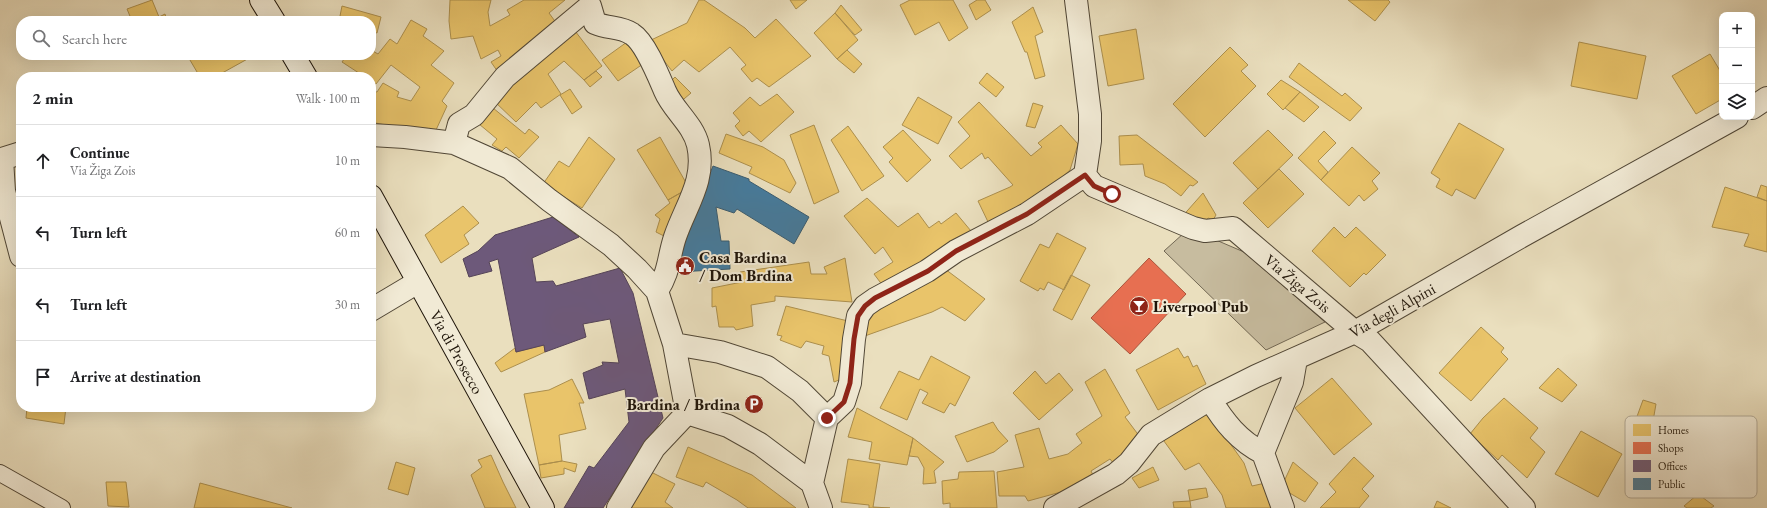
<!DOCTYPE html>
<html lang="en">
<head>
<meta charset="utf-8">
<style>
	:root { --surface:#fff; --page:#f6f6f6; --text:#202124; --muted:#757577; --line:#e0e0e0 }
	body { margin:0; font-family:"EB Garamond",serif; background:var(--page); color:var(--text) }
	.controls { position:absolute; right:12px; top:12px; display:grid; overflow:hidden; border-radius:8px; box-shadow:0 4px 16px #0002 }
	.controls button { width:36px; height:36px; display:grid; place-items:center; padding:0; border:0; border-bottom:1px solid var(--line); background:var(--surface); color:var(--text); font:20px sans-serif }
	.stop { position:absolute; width:12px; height:12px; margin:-9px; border:3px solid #8f2418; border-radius:50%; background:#fff }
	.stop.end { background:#8f2418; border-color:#fff; box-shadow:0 1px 4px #0008 }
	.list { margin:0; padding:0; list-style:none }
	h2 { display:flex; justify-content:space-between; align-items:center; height:52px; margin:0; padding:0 16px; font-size:17px }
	h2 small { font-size:13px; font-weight:400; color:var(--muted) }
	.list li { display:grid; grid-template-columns:26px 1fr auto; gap:12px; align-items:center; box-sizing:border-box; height:72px; padding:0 16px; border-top:1px solid var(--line) }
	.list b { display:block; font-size:15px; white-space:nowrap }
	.list p { margin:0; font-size:13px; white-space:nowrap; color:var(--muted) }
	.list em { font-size:13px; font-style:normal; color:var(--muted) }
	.icon { flex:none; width:22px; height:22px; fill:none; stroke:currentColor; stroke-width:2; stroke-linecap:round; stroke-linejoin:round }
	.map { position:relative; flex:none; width:1767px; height:508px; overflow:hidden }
	.search { position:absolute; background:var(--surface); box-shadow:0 4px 16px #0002; left:16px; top:16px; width:360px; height:44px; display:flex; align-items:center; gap:10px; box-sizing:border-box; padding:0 14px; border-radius:16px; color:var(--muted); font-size:15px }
	.panel { position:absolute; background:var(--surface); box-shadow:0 4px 16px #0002; left:16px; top:72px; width:360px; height:340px; border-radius:16px }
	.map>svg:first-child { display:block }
	.green { fill:#c7bc9f; stroke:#726854 }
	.homes { fill:#e9c46a; stroke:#ac8f4d }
	.shops { fill:#e76f51; stroke:#ab543b }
	.offices { fill:#6d597a; stroke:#554458 }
	.public { fill:#457b9d; stroke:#395c71 }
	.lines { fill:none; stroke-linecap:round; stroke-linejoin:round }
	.lane-casing { stroke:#514736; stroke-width:18 }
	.street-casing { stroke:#514736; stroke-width:24 }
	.secondary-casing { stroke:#1e1409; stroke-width:24 }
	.lane { stroke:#f1ead5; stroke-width:16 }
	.street { stroke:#f1ead5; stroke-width:22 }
	.secondary { stroke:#f1ead5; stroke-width:22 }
	.route { stroke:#8f2418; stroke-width:5 }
	.labels { text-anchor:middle; stroke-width:4; stroke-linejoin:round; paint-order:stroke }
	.poi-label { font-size:16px; font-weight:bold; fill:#1e1409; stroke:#f1ead5; text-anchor:start }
	.street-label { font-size:16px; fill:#1e1409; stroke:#f1ead5 }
	.key { fill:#f1ead5; stroke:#b2aa98; stroke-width:1 }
	.key-label { font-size:11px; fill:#1e1409 }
</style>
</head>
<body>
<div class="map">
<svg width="1767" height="508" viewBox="0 0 1767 508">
	<rect width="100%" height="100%" fill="#eadfbe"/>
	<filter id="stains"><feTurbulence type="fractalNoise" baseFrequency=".005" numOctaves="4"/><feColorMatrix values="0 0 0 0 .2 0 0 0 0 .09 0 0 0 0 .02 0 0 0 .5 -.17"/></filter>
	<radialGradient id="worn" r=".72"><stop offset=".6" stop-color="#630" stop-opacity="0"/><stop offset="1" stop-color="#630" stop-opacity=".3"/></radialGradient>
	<path class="green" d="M1184 233 1209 237 1244 252 1325 322 1266 350 1164 251Z"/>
	<path class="homes" d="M152 0 159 17 165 14 167 21H132L127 9Z
		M450 0H491L488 12 490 26 510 15 507 10 524 0H565L549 13 557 24 500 75 491 62 501 56 498 50 481 59 473 36 451 39 449 21Z
		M699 0H704L745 28 755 38 776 19 811 56 769 87 757 78 752 82 741 69 746 65 730 47 699 72 684 60 672 71 649 41 687 23Z
		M790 0H807L796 9Z
		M910 0H953L968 28 949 41 939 22 915 35 900 5Z
		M977 0H985L991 10 976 20 969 5Z
		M1348 0H1388L1390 2 1375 21Z
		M841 5 862 30 855 35 835 13Z
		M342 6 381 17 377 33 371 31V21H339Z
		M1033 7 1043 32 1035 36 1045 76 1035 79 1027 52H1025L1012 22Z
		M835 13 858 40 837 59 814 33Z
		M411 20 427 29 423 36 444 51 431 65 454 83 442 101 447 106 436 130 423 133 371 122V91L377 92 383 83 399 92 397 97 411 101 420 87 391 65 376 84 371 81V77H365L342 62 347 55H371V50L378 54 390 39 397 44Z
		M572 27 602 66 584 80 564 61 548 74 561 94 541 108 536 102 516 122 494 101Z
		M1136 29 1144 79 1108 86 1099 36Z
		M627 42 643 64 618 81 602 60Z
		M1579 42 1646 56 1637 99 1571 86Z
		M1230 47 1248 65 1241 71 1256 86 1205 137 1173 104Z
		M847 50 862 64 854 73 837 59Z
		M1710 54 1722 74V99L1696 114 1672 76Z
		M187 55H249L251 57 215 77H200Z
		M1299 63 1342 96 1345 93 1362 108 1350 121 1289 77Z
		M596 71 602 77 590 87 584 80Z
		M987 73 1004 87 996 97 979 83Z
		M675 77 691 93 678 104 665 87Z
		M1281 80 1300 92 1283 110 1267 94Z
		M570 89 582 107 572 114 560 95Z
		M1300 92 1319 107 1304 122 1285 108Z
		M777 94 794 112 761 142 749 131 743 136 735 126 740 121 733 113 750 97 760 106Z
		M918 97 952 117 938 144 902 125Z
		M979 102 1031 156 1042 147 1038 143 1061 125 1078 144 1070 170 1028 208 990 226 978 201 1010 187 1013 185 988 157 985 159 982 153 961 169 949 156 970 136 958 122Z
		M1033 103 1043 106 1035 128 1026 126Z
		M493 108 525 134 529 129 539 137 519 158 506 147 502 151 492 145 497 139 479 124Z
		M1459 123 1504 149 1475 199 1456 189 1452 196 1436 187 1440 179 1431 173Z
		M814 125 839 192 814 204 790 135Z
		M848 126 884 176 862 191 831 140Z
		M903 130 931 160 907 182 889 162 893 158 883 147Z
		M1268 130 1293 155 1258 189 1233 163Z
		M1324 131 1336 143 1318 161 1328 172 1321 180 1298 158Z
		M726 134 763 147 784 160 796 183 790 193 749 173 752 167 719 153Z
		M1137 135 1198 182 1193 186 1190 185 1181 196 1165 184 1145 176 1143 164 1120 165 1119 136Z
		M589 137 615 159 582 208 543 184 559 161 569 167Z
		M660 137 689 188 668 200 637 150Z
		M1352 147 1380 173 1372 181 1378 189 1364 201 1359 195 1349 206 1321 180Z
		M1279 169 1304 194 1268 228 1243 203Z
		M1761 185 1767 187V201L1757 197Z
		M1725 187 1767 201V252L1744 246 1749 234 1712 227Z
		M689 188 666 237 656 232 660 219 655 215 670 203 668 200Z
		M1203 193 1216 215 1213 220 1208 218 1203 224 1180 219Z
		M867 198 898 227 918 213 929 228 939 221 941 224 956 213 971 231 886 290 874 274 893 262 883 247 875 254 844 216Z
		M463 206 479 223 464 235 469 244 441 263 425 235Z
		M1334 227 1345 238 1356 227 1386 255 1366 275 1364 273 1350 287 1312 251Z
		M1057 233 1086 248 1064 290 1048 282 1044 290 1040 288 1038 291 1020 281 1040 244 1049 248Z
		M845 258 852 302 775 296V301L751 305 753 326 736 330 734 327H719L716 306 712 307V288L742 282 740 272 809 262 811 274H827L824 267Z
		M945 269 985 299 965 321 942 307 932 312 862 337 866 316Z
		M1071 275 1090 285 1072 320 1053 310Z
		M786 306 848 321 844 378 834 382 829 356 822 354 824 346 806 341 801 348 780 340 782 336 777 335Z
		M1481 327 1504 348 1501 352 1508 359 1471 401 1439 373Z
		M544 345 545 352 501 372 495 363 515 348 516 352Z
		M1178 348 1184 358 1188 356 1193 367 1197 365 1206 384 1158 410 1136 370Z
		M931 356 970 377 955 406 950 403 944 413 922 403 928 393 920 389 907 420 880 408 899 371 919 380Z
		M1558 368 1577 385 1562 402 1539 388Z
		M1105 369 1130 413 1125 417 1140 437 1114 464 1110 459 1091 471 1093 475 1072 489 1028 501 1025 496H999L997 472 1024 467 1015 435 1039 428 1049 459 1068 454 1082 443 1076 434 1102 416 1085 382Z
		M1035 371 1046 384 1059 373 1073 390 1039 420 1013 393Z
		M1332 378 1372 424 1334 455 1295 408Z
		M572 379 584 403H579L586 429 559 435 562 461 539 465 524 394 549 390Z
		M1504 398 1538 428 1530 438 1545 452 1527 478 1502 455 1498 460 1470 434 1483 418Z
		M1643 400 1656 404 1652 427 1635 422Z
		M27 407H66L64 424 26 418Z
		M857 408 913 438 907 465 869 459 872 442 848 437Z
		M1207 411 1244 463 1252 486 1270 482 1276 508H1226L1222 495 1199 463 1185 470 1161 437Z
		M993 422 998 430 1008 441 994 452 967 462 955 436Z
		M1581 431 1622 454 1598 497 1555 474Z
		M913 438 944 462 934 471 936 483 923 484 924 468 918 457 909 456Z
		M688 447 752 475 796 508H748L737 500 706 482 703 487 676 477Z
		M491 455 503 482 516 508H485L471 475 482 467 478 460Z
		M1354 457 1374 476 1362 489 1369 496 1359 508H1320L1336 492 1329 484Z
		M848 459 880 464 873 507 890 508H869V505L841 502Z
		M562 461 577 464 575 472 564 468V474L541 478 539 465Z
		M396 462 415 468 408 495 388 489Z
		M1293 462 1318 483 1305 502 1281 488Z
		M1153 467 1159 480 1139 488 1132 478Z
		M647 470 675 484 665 502 673 508H626Z
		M994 471 997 508H950V503L943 504 942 481 958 479 959 472Z
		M106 482H126L129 507 108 506Z
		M200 483 281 505 292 508H194Z
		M1206 488 1208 497 1190 501 1188 490Z
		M1698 494 1714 506 1711 508H1687L1684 506Z
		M1190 501 1191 508H1174L1173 502Z
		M1437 501 1451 508H1434Z"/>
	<path class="shops" d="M1149 258 1186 294 1130 354 1091 318Z"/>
	<path class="offices" d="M553 217 579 237 532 258 536 282 553 281 556 286 620 268 633 293 663 418 603 508H564L589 466 594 468 629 422 625 389 589 399 583 373 603 365 602 362 619 363 610 319 583 324 586 337 545 352 544 345 516 352 498 259 489 262 492 271 469 277 463 259 478 251 495 235Z"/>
	<path class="public" d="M713 166 749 179V181L809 217 794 244 737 209 734 213 716 207 721 241H729L730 269 678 272 681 245Z"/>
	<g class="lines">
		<defs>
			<path id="lane" d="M0 473 62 508"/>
			<path id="street" d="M1752 108 1767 98
				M371 135 405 137 454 143 510 168 549 200 611 245 637 269 657 291 674 344 720 352 767 367 800 391 827 418 812 483
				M454 143 459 124 474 115 505 77 590 6 595 23C608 29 620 26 632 34 645 42 659 77 665 91 673 110 693 124 698 145 706 180 686 205 675 237 668 258 670 271 657 291
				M21 153 2 159 4 191 21 256
				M1085 175 1094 186 1193 228 1205 231 1233 228 1355 332 1370 341 1524 508
				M371 310 418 282
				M674 344 687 413
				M1210 399C1224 422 1239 441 1263 453
				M827 418 844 402 850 383 854 339 858 316 865 306 875 299 927 271 956 251 1027 214 1085 175 1090 141V114L1076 0
				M618 508 654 448 687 413 728 426 760 444 812 483 821 508
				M1055 508 1116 474 1129 463 1151 435 1210 399 1256 376 1355 332 1522 236 1737 117
				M1283 508 1263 453 1292 382 1296 359"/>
			<path id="secondary" d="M261 0 274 21
				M293 55 306 77
				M371 196 543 508"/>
		</defs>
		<use href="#lane" class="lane-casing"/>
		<use href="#street" class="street-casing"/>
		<use href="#secondary" class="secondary-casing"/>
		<use href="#lane" class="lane"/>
		<use href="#street" class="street"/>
		<use href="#secondary" class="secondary"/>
	</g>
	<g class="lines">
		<path class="route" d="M827 418 844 402 850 383 854 339 858 316 865 306 875 298 928 271 956 251 1027 214 1085 175 1094 186 1112 194"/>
	</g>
	<defs>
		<symbol id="civic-disc" viewBox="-11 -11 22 22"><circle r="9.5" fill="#8f2418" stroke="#f1ead5"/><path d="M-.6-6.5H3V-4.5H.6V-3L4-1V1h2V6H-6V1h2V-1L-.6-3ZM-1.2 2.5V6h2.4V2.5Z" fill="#fff"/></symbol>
		<symbol id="bar-disc" viewBox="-11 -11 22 22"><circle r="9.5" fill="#8f2418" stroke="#f1ead5"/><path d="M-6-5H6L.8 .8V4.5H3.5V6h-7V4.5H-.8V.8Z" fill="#fff"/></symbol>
		<symbol id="parking-disc" viewBox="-11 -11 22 22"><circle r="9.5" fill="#8f2418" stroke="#f1ead5"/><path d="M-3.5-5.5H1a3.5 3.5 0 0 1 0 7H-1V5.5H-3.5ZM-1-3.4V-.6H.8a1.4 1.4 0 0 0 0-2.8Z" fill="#fff"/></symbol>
	</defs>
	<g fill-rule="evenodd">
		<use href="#civic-disc" x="674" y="255" width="22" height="22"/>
		<use href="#bar-disc" x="1128" y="295" width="22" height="22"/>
		<use href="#parking-disc" x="743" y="393" width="22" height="22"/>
	</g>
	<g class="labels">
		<g class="poi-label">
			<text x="699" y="263">Casa Bardina<tspan x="699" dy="18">/ Dom Brdina</tspan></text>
			<text x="1153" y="312">Liverpool Pub</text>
			<text x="740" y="410" text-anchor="end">Bardina / Brdina</text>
		</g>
		<g class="street-label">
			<text transform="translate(1298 283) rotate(40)" y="6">Via Žiga Zois</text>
			<text transform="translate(1392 310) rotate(-29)" y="6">Via degli Alpini</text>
			<text transform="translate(457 352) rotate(61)" y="6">Via di Prosecco</text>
		</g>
	</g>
	<rect x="1625" y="416" width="132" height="82" rx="6" class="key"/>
	<rect x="1633" y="424" width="18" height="12" fill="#e9c46a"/>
	<rect x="1633" y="442" width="18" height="12" fill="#e76f51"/>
	<rect x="1633" y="460" width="18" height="12" fill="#6d597a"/>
	<rect x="1633" y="478" width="18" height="12" fill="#457b9d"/>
	<g class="key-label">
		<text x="1658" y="434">Homes</text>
		<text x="1658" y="452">Shops</text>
		<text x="1658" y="470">Offices</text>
		<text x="1658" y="488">Public</text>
	</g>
	<rect width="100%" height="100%" filter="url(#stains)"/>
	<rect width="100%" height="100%" fill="url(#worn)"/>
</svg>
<div class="controls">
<button>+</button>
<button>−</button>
<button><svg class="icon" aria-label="layers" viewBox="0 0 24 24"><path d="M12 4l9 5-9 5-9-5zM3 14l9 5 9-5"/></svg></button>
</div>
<div class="stop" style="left:1112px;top:194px"></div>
<div class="stop end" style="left:827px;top:418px"></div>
<div class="search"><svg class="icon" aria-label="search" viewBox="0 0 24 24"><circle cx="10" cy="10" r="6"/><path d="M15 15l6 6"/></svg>Search here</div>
<section class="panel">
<h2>2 min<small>Walk · 100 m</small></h2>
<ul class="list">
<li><svg class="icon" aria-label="ahead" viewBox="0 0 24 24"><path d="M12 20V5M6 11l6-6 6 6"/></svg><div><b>Continue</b><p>Via Žiga Zois</p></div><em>10 m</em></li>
<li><svg class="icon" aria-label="left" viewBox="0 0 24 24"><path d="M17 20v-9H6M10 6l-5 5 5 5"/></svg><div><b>Turn left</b></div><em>60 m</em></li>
<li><svg class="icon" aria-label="left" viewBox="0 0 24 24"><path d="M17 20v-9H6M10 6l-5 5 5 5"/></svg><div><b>Turn left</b></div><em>30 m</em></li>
<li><svg class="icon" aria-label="arrive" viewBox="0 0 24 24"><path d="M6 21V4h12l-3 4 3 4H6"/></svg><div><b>Arrive at destination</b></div></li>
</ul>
</section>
</div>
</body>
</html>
